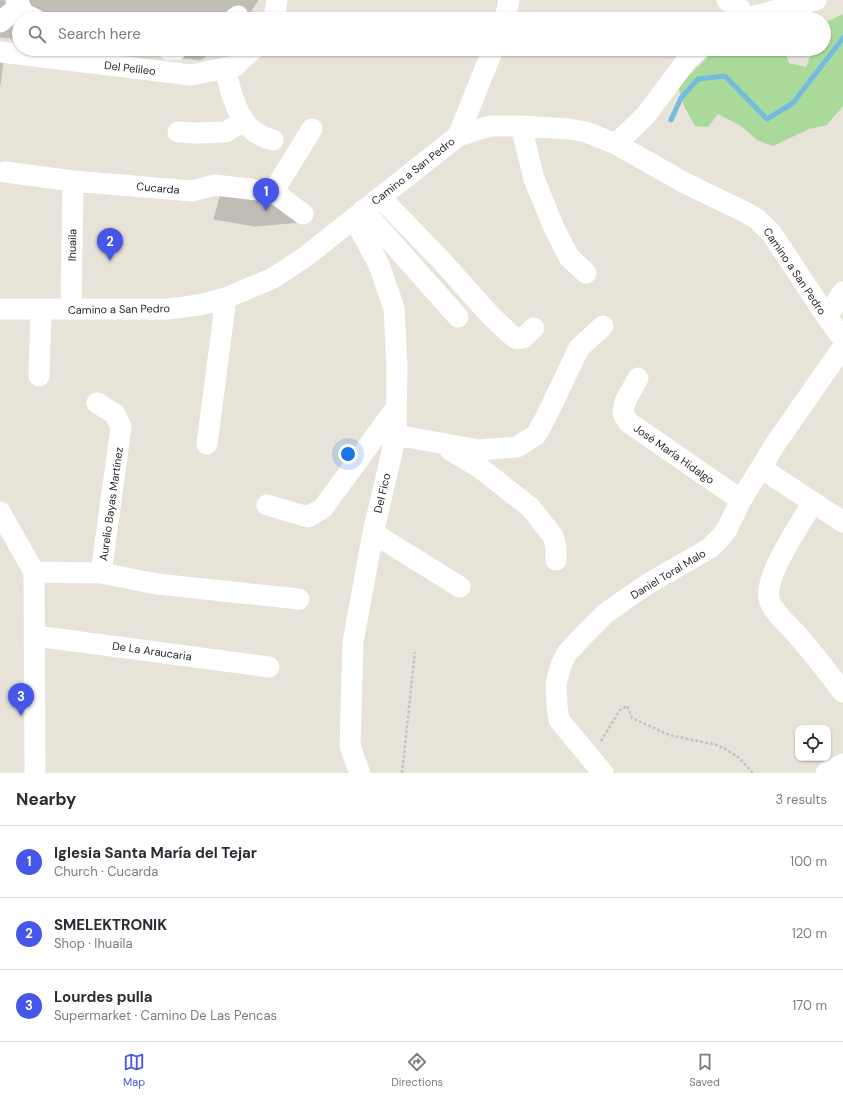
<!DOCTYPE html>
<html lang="en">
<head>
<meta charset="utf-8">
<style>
	:root { --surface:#fff; --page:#f7f7f7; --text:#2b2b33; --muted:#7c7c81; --line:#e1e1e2; --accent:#4656e8 }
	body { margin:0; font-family:"DM Sans",sans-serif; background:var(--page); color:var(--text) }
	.controls { position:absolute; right:12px; bottom:12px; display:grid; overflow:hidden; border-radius:8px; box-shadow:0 1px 3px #0004 }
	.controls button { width:36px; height:36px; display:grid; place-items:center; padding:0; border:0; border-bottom:1px solid var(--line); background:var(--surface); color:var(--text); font:20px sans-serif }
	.you { position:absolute; left:348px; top:454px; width:14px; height:14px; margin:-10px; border:3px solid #fff; border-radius:50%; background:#1a73e8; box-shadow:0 0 0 6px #1a73e833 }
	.badge { display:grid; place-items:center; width:26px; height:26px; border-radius:50%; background:var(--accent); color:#fff; font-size:13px; font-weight:700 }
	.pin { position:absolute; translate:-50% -33px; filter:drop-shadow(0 1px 2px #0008) }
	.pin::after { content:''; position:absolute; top:21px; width:14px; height:12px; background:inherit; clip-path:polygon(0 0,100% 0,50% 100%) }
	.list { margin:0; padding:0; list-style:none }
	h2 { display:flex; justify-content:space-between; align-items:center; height:52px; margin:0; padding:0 16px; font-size:17px }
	h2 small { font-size:13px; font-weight:400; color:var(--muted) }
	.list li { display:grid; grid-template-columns:26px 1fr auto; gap:12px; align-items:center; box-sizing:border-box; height:72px; padding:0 16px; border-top:1px solid var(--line) }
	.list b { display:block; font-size:15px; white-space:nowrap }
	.list p { margin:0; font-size:13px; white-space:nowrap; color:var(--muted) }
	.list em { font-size:13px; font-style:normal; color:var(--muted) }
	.icon { flex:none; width:22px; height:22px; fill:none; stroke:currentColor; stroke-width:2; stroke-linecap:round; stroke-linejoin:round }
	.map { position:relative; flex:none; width:843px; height:773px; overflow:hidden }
	.search { position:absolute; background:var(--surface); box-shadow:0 1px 3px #0004; left:12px; right:12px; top:12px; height:44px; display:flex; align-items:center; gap:10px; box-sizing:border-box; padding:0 14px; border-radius:22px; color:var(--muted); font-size:15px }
	.sheet { height:268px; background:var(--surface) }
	nav { display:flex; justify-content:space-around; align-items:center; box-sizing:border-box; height:56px; border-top:1px solid var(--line); background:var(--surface); font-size:11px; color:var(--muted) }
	nav a { display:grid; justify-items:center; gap:2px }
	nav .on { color:var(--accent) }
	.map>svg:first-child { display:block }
	.green { fill:#aada9a }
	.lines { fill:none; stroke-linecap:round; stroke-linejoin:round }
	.stream { stroke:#74bbe2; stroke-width:5 }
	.building { fill:#c0bcb6; stroke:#c3bfb3 }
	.path { stroke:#c3c3c3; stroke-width:2.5; stroke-dasharray:3 2; stroke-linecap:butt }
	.minor { stroke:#fff; stroke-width:21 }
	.labels { text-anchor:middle; stroke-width:3; stroke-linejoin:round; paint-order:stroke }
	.street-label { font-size:11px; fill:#272727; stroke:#fff }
</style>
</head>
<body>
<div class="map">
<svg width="843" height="773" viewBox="0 0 843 773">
	<rect width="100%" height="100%" fill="#e8e3d9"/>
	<path class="green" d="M843 14V106L827 125 809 129 773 146 757 140 741 126 718 114 708 127 695 126 684 106 678 86 716 49H784L789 63 806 67 813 49H824V23Z"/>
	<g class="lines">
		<path class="stream" d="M671 120 681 98 698 79 725 76 767 119 793 103 843 38"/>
	</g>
	<path class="building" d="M0 0H258L246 19H19V39L0 37Z
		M105 49H214L201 60Z
		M0 61 3 62 0 85Z
		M221 193 271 200 301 222 255 226 214 219Z"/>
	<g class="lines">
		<path class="path" d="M601 741 620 710 627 706 632 718 669 735 717 745 729 751 739 758 753 773
			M402 773 415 652"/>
		<path class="minor" d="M16 0 24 14 35 19
			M727 0 740 9 745 18
			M234 19 238 16
			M274 19 277 0
			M505 19 509 0
			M743 19 816 0
			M0 22 20 6
			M168 49H177
			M0 52 191 75 235 66 253 49
			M225 68C232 97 239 133 273 140
			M521 126 534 179 555 230 569 257 586 273
			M178 132 196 133 226 132 243 121
			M458 136 493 49
			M616 144 646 115 687 60 699 49
			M5 172 73 181 192 191 215 185 273 192 303 214
			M273 192 312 129
			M380 197 441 260 490 315 510 334 517 339 523 338 534 328
			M363 210 458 317
			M354 218 379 265 394 308 397 366 396 435 373 533 353 642 350 746 359 771
			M0 309H168L199 305 226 298 273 278 305 257 458 136 490 126H521L569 129 586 132 616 144 685 183 745 212 757 219 772 234 827 317 843 339
			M71 309 73 181
			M827 317 843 292
			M39 376 41 309
			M638 378 625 402 623 413 628 422 741 500
			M396 435 479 450 517 447 536 435 546 417 579 348 603 326
			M207 444 226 298
			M450 450 480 468 530 507 553 536 556 548V560
			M761 468 843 522
			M813 502C801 523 764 576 769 598 771 611 790 626 799 637 814 654 828 673 843 692
			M267 505 308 517 323 508 396 408
			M0 512 34 572 35 773
			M373 533 460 587
			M34 572 101 573 121 427 115 414 97 403
			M101 573 157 584 299 599
			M36 636 269 667
			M603 773 559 720 557 706 556 684 561 665 567 653 586 633 606 613 646 585 710 548 721 537 727 529 741 500 776 443 843 347
			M826 773 843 764"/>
	</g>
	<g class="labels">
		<g class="street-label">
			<text transform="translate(130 68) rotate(7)" y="4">Del Pelileo</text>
			<text transform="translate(413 171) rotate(-38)" y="4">Camino a San Pedro</text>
			<text transform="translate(158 188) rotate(5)" y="4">Cucarda</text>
			<text transform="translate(72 245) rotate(-89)" y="4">Ihuaila</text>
			<text transform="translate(795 271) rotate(56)" y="4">Camino a San Pedro</text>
			<text transform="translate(119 309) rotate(-1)" y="4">Camino a San Pedro</text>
			<text transform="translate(674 454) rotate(35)" y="4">José María Hidalgo</text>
			<text transform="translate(382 493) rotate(-77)" y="4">Del Fico</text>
			<text transform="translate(111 504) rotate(-82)" y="4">Aurelio Bayas Martínez</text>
			<text transform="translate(668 574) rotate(-31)" y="4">Daniel Toral Malo</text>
			<text transform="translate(152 651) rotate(8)" y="4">De La Araucaria</text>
		</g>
	</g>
</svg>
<div class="controls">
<button><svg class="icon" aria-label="locate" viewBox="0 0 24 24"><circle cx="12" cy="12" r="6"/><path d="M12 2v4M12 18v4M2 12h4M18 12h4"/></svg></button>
</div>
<div class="you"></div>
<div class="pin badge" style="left:266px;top:211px">1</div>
<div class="pin badge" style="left:110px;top:261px">2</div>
<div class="pin badge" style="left:21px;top:716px">3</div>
<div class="search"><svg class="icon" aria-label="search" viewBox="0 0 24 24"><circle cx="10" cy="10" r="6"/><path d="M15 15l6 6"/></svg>Search here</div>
</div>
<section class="sheet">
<h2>Nearby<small>3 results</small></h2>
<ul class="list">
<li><span class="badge">1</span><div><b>Iglesia Santa María del Tejar</b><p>Church · Cucarda</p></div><em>100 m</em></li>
<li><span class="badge">2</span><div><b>SMELEKTRONIK</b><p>Shop · Ihuaila</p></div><em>120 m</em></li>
<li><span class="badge">3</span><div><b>Lourdes pulla</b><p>Supermarket · Camino De Las Pencas</p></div><em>170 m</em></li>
</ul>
</section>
<nav>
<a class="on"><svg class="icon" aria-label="map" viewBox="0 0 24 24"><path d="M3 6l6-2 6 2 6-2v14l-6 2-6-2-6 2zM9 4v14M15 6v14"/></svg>Map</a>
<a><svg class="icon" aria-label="directions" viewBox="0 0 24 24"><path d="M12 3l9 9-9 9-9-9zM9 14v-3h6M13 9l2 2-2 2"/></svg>Directions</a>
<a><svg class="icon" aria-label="saved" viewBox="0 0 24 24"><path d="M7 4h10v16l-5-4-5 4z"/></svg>Saved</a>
</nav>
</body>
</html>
